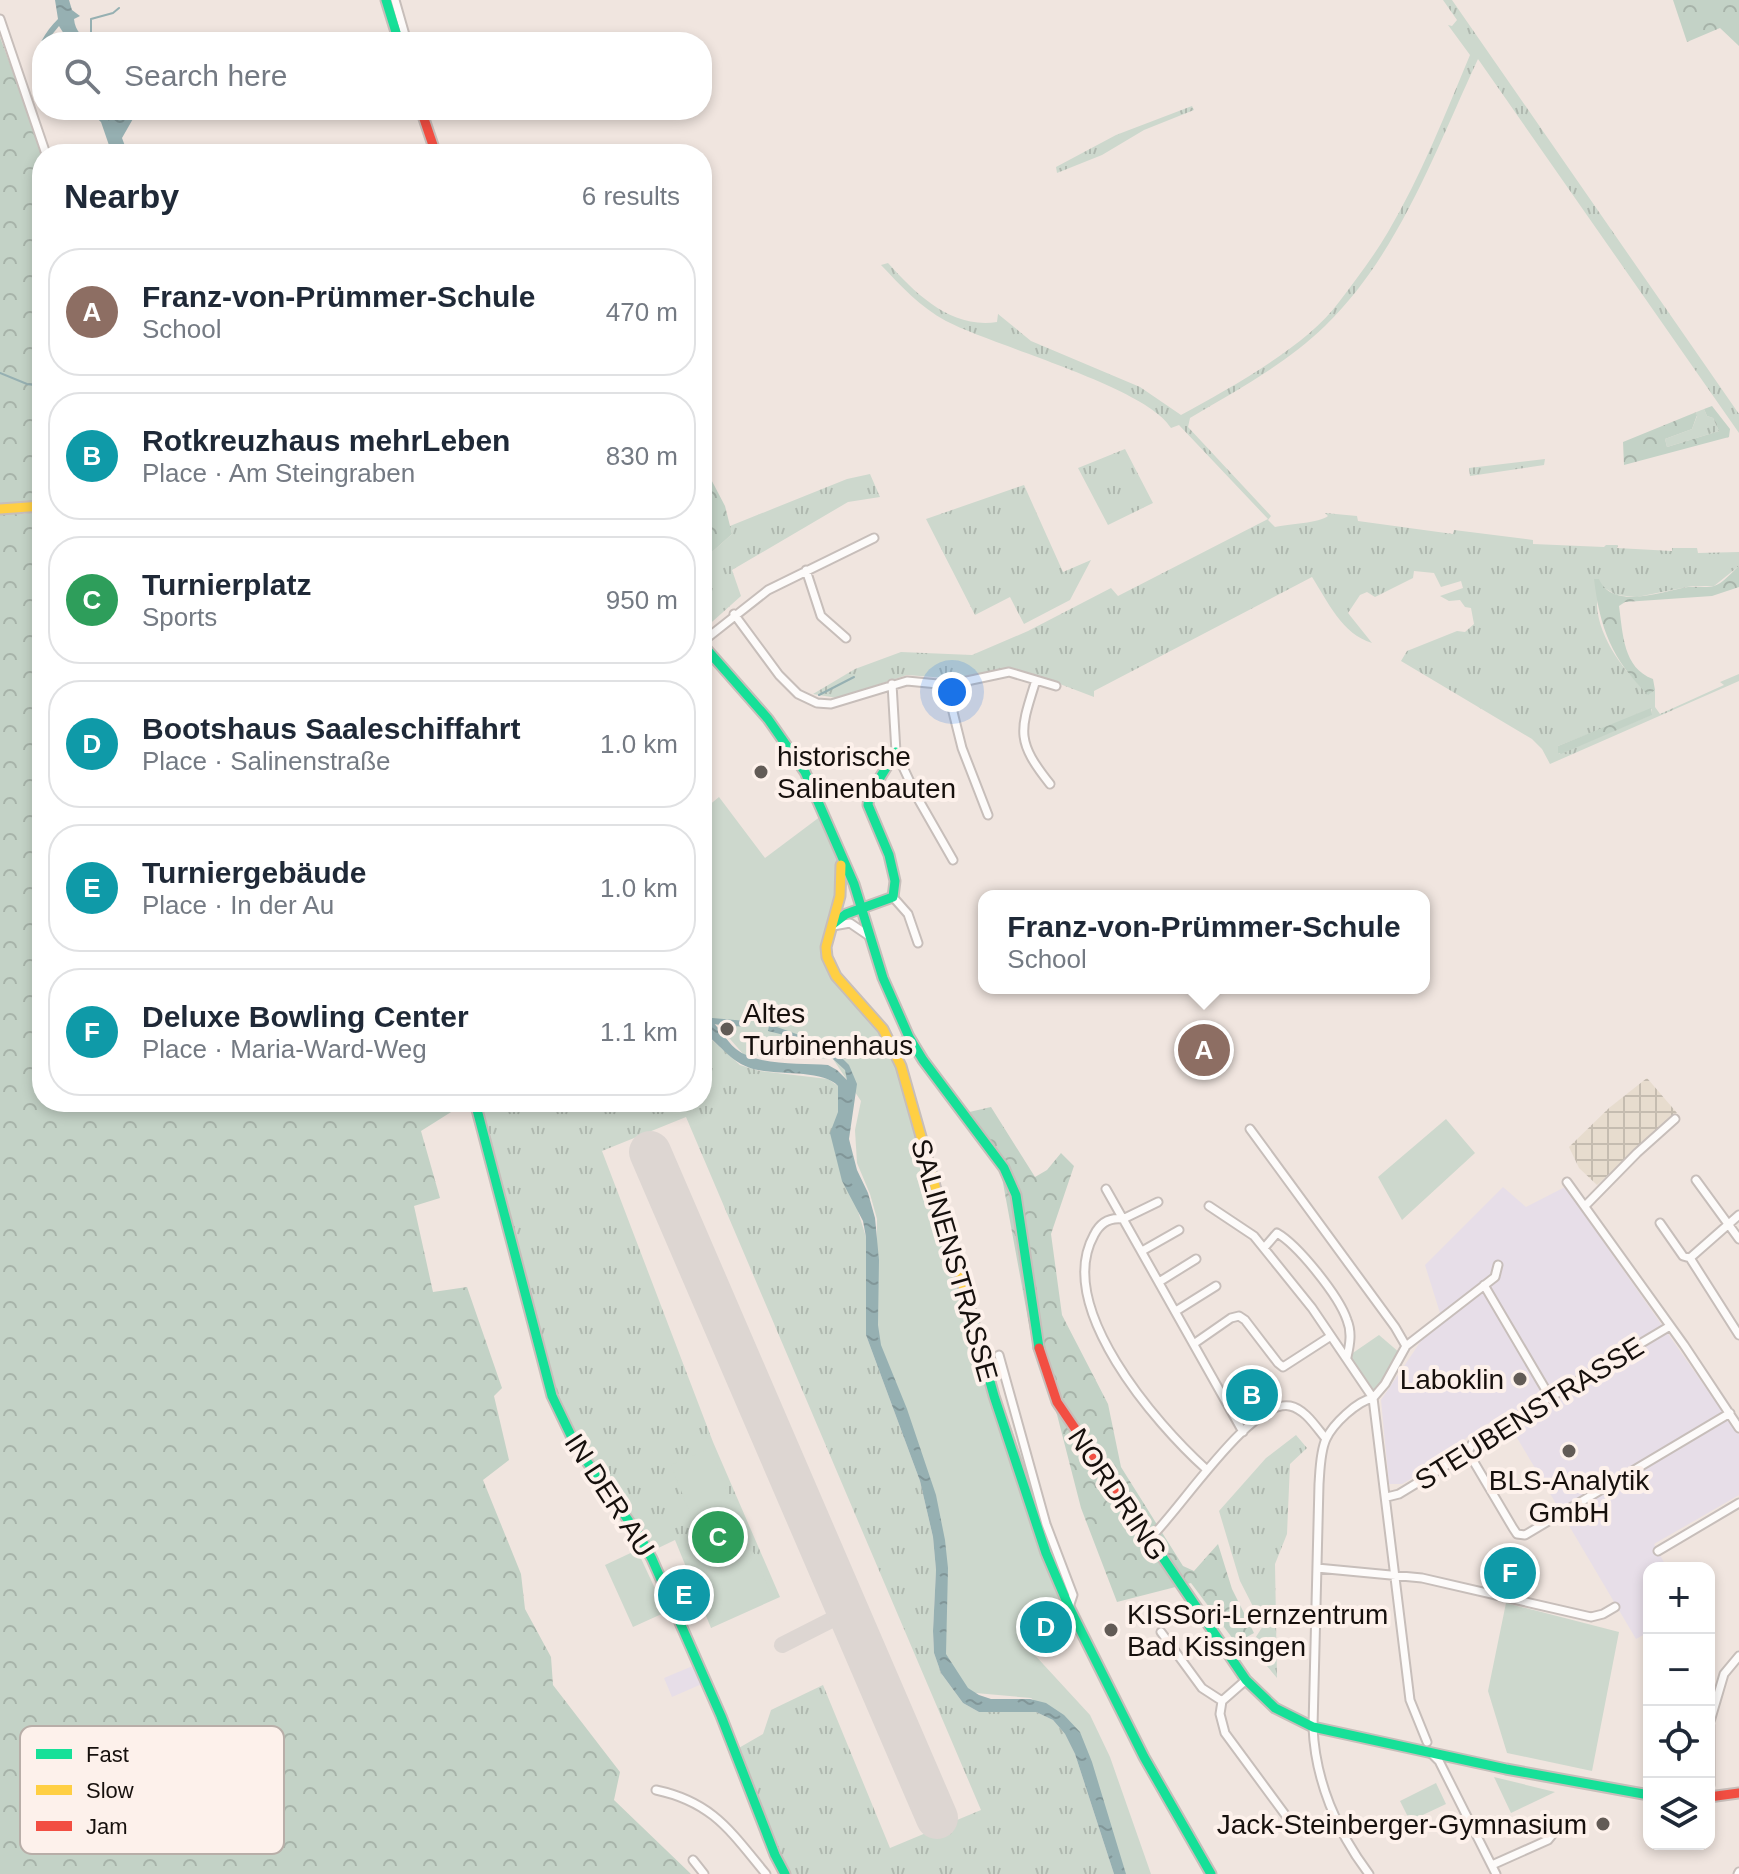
<!DOCTYPE html>
<html lang="en">
<head>
<meta charset="utf-8">
<style>
	:root { --surface:#fff; --page:#f2f2f3; --text:#1f2937; --muted:#747a83; --line:#e0e1e3; --accent:#625b56 }
	body { margin:0; font-family:Helvetica,sans-serif; background:var(--page); color:var(--text) }
	.controls { position:absolute; right:24px; bottom:24px; display:grid; overflow:hidden; border-radius:16px; box-shadow:0 4px 12px #0003 }
	.controls button { width:72px; height:72px; display:grid; place-items:center; padding:0; border:0; border-bottom:2px solid var(--line); background:var(--surface); color:var(--text); font:40px sans-serif }
	.you { position:absolute; left:952px; top:692px; width:28px; height:28px; margin:-20px; border:6px solid #fff; border-radius:50%; background:#1a73e8; box-shadow:0 0 0 12px #1a73e833 }
	.badge { display:grid; place-items:center; width:52px; height:52px; border-radius:50%; background:var(--accent); color:#fff; font-size:26px; font-weight:700 }
	.pin { position:absolute; translate:-50% -50%; border:4px solid #fff; box-shadow:0 2px 8px #0006 }
	.popup { position:absolute; left:978px; top:890px; width:452px; height:104px; box-sizing:border-box; display:grid; place-content:center; border-radius:16px; background:var(--surface); filter:drop-shadow(0 2px 6px #0005); font-size:26px; white-space:nowrap; color:var(--muted) }
	.popup b { font-size:30px; color:var(--text) }
	.popup::after { content:''; position:absolute; left:50%; top:100%; margin-left:-16px; border:16px solid transparent; border-top-color:var(--surface) }
	.list { margin:0; padding:0; list-style:none }
	h2 { display:flex; justify-content:space-between; align-items:center; height:104px; margin:0; padding:0 32px; font-size:34px }
	h2 small { font-size:26px; font-weight:400; color:var(--muted) }
	.list li { display:grid; grid-template-columns:52px 1fr auto; gap:24px; align-items:center; box-sizing:border-box; height:128px; margin:0 16px 16px; padding:0 16px; border:2px solid var(--line); border-radius:32px }
	.list b { display:block; font-size:30px; white-space:nowrap }
	.list p { margin:0; font-size:26px; white-space:nowrap; color:var(--muted) }
	.list em { font-size:26px; font-style:normal; color:var(--muted) }
	.icon { flex:none; width:44px; height:44px; fill:none; stroke:currentColor; stroke-width:2; stroke-linecap:round; stroke-linejoin:round }
	.map { position:relative; flex:none; width:1739px; height:1874px; overflow:hidden }
	.search { position:absolute; background:var(--surface); box-shadow:0 4px 12px #0003; left:32px; top:32px; width:680px; height:88px; display:flex; align-items:center; gap:20px; box-sizing:border-box; padding:0 28px; border-radius:32px; color:var(--muted); font-size:30px }
	.panel { position:absolute; background:var(--surface); box-shadow:0 4px 12px #0003; left:32px; top:144px; width:680px; height:968px; border-radius:32px }
	.map>svg:first-child { display:block }
	.commercial { fill:#e7dee8 }
	.industrial { fill:url(#industrial-grid) }
	.grass { fill:url(#grass-tufts); fill-rule:evenodd }
	.forest { fill:url(#forest-crowns) }
	.green { fill:#cdd8cd }
	.water { fill:url(#water-ripples) }
	.lines { fill:none; stroke-linecap:round; stroke-linejoin:round }
	.stream { stroke:#96b0b2; stroke-width:2 }
	.canal { stroke:#96b0b2; stroke-width:6 }
	.taxiway { stroke:#ddd6d2; stroke-width:16 }
	.runway { stroke:#ddd6d2; stroke-width:42 }
	.street-casing { stroke:#c7beba; stroke-width:11 }
	.fast-casing { stroke:#c7beba; stroke-width:13 }
	.slow-casing { stroke:#c7beba; stroke-width:13 }
	.jam-casing { stroke:#c7beba; stroke-width:13 }
	.street { stroke:#fdfbfa; stroke-width:7 }
	.fast { stroke:#16e098; stroke-width:9 }
	.slow { stroke:#ffcf43; stroke-width:9 }
	.jam { stroke:#f24e42; stroke-width:9 }
	.poi-dot { fill:#625b56; stroke:#fdf1eb; stroke-width:3 }
	.labels { text-anchor:middle; stroke-width:8; stroke-linejoin:round; paint-order:stroke }
	.poi-label { font-size:28px; fill:#16100d; stroke:#fdf1eb; text-anchor:start }
	.street-label { font-size:28px; fill:#16100d; stroke:#fdf1eb }
	.key { fill:#fdf1eb; stroke:#b8aea8; stroke-width:2 }
	.key-label { font-size:22px; fill:#16100d }
</style>
</head>
<body>
<div class="map">
<svg width="1739" height="1874" viewBox="0 0 1739 1874">
	<defs>
		<pattern id="industrial-grid" width="8" height="8" patternUnits="userSpaceOnUse" patternTransform="scale(2)"><rect width="8" height="8" fill="#e7dcce"/><path d="M0 4h8M4 0v8" fill="none" stroke="#c5bcb0"/></pattern>
		<pattern id="grass-tufts" width="24" height="20" patternUnits="userSpaceOnUse" patternTransform="scale(2)"><rect width="24" height="20" fill="#cdd8cd"/><path d="M3 7l-1-3M5 7V3M7 7l1-3M15 17l-1-3M17 17v-4M19 17l1-3" fill="none" stroke="#afb8af"/></pattern>
		<pattern id="forest-crowns" width="20" height="18" patternUnits="userSpaceOnUse" patternTransform="scale(2)"><rect width="20" height="18" fill="#c3d2c6"/><path d="M2 6a3 3 0 1 1 6 0M12 15a3 3 0 1 1 6 0" fill="none" stroke="#a7b3a9"/></pattern>
		<pattern id="water-ripples" width="26" height="14" patternUnits="userSpaceOnUse" patternTransform="scale(2)"><rect width="26" height="14" fill="#96b0b2"/><path d="M2 4q2-2 4 0t4 0M15 11q2-2 4 0t4 0" fill="none" stroke="#819698"/></pattern>
	</defs>
	<rect width="100%" height="100%" fill="#f0e5df"/>
	<path class="commercial" d="M1503 1187 1526 1207 1565 1187 1739 1435V1495L1654 1544 1667 1568H1649V1632L1636 1639 1503 1414 1466 1438 1461 1450 1402 1484H1389L1381 1400 1440 1313 1425 1265Z
		M695 1665 704 1683 672 1697 664 1678Z"/>
	<path class="industrial" d="M1647 1078 1677 1113 1597 1185 1579 1168 1569 1147 1609 1108Z"/>
	<path class="grass" d="M1443 0H1452L1739 414V433L1478 59C1435 151 1399 254 1325 326 1286 364 1237 390 1190 418L1188 427 1271 516 1268 520 1275 527C1288 524 1320 523 1328 516L1325 513 1357 516 1358 521 1453 534 1454 530 1533 540V544L1604 547 1606 545H1618L1617 548 1672 551V548H1697L1698 553 1739 552V566L1714 586H1692L1637 597 1616 595 1603 587C1601 593 1597 600 1597 606 1599 639 1625 672 1648 694L1655 690V707L1660 714 1724 685 1720 682 1739 674V681L1550 764 1542 749 1532 739 1401 661 1407 651 1457 631 1465 632 1474 624 1471 608 1465 607 1460 600 1449 601 1440 596 1463 588 1461 581 1441 587 1434 573 1414 571 1413 578 1375 597 1367 592 1360 595 1348 613 1372 643C1342 634 1328 602 1312 577L1094 691V697L1031 673 1005 669 959 679 907 675 837 698 813 694 855 669 901 652 972 655 1028 631 1111 588 1118 596 1268 519 1179 425 1171 428C1147 387 994 346 946 321 920 307 901 286 881 265L888 263C916 294 951 329 997 322L998 314 1031 341 1140 387 1181 415C1230 388 1306 347 1339 302 1355 281 1374 256 1388 232 1421 176 1445 115 1470 55L1448 25 1452 26 1457 20ZM1652 709 1651 715 1559 754 1558 746Z
		M1192 106 1194 110 1144 130 1102 155 1057 173 1056 167 1116 135Z
		M1704 409 1707 416 1713 418 1719 431 1667 447 1665 439 1692 429 1697 416 1694 413Z
		M1125 449 1153 503 1108 525 1078 468Z
		M1545 459 1544 465 1470 476 1469 468Z
		M870 474 880 497 848 502 732 570 741 596 703 630 702 561 732 534 730 526 847 479Z
		M1024 485 1063 572 1091 560 1070 600 1024 624 1010 597 975 615 926 519Z
		M702 1031 740 1065 760 1071 828 1079 838 1086V1112L857 1208 866 1237V1335L920 1481 933 1537 936 1570 933 1631 934 1653 941 1673 963 1703 979 1712H1036L1053 1720 1065 1734 1075 1754 1114 1874H787L737 1749 763 1734 771 1710 823 1685 890 1848 981 1810 686 1117 602 1151 713 1442 780 1597 711 1628 675 1540 652 1551 640 1526 573 1431 552 1389 478 1102H702Z
		M1296 1435 1307 1448 1290 1464 1287 1534 1275 1564 1277 1678 1250 1646 1263 1626 1240 1581 1219 1511 1266 1458Z"/>
	<path class="forest" d="M1673 0H1739V46L1720 28 1687 42Z
		M0 37 43 154 42 501 23 506 0 505Z
		M1712 406 1730 429 1729 437 1624 465 1623 442 1694 413 1697 415 1692 429 1665 439 1667 447 1719 431 1713 418 1707 416 1704 409Z
		M702 462 725 506 732 534 702 561Z
		M42 509V1102H467L421 1131 440 1198 414 1206 433 1292 467 1287 502 1388 494 1396 509 1460 483 1480 521 1574 525 1609 551 1657 553 1685 620 1772 614 1800 691 1874H0V513L24 514Z
		M1739 566V587L1712 596 1625 602 1619 606C1623 634 1623 668 1653 679L1655 690 1648 695C1612 659 1600 629 1594 579H1599C1613 611 1663 591 1688 587 1696 586 1706 588 1714 586 1722 584 1732 572 1739 566Z
		M1651 708 1652 715 1561 754 1558 753V746Z
		M991 1107 1035 1177 1047 1170 1061 1153 1074 1166 1051 1234 1062 1315 1108 1404 1121 1467 1183 1566 1194 1571 1218 1544 1232 1589 1254 1633 1236 1643 1191 1583 1117 1602 1081 1508 1053 1399 1032 1341 1001 1172 965 1113Z"/>
	<path class="green" d="M719 797 765 858 821 816 842 874 826 947 839 980 880 1033 894 1061 972 1318 1070 1592 1027 1621 1032 1652 1090 1715 1110 1757 1151 1874H1120L1070 1726 1031 1698 964 1692 944 1657 941 1537 876 1341 877 1219 870 1194 857 1163 855 1130 861 1101 833 1059 744 1055 702 1007V811Z
		M1446 1119 1475 1153 1402 1220 1378 1177Z
		M1379 1335 1400 1353 1373 1398 1347 1357Z
		M709 1449 773 1598 713 1625 683 1549 695 1526 671 1465Z
		M637 1550 666 1612 633 1627 605 1565Z
		M1506 1603 1619 1632 1592 1771 1507 1753 1488 1691Z
		M1494 1777 1555 1792 1511 1813Z
		M1436 1783 1446 1804 1410 1821 1400 1801Z"/>
	<path class="water" d="M55 0H69L72 10 80 16 74 19C75 31 83 39 94 42H69L59 26 46 42H42V75L35 67C35 48 45 32 58 19Z
		M88 110H107L114 119 121 115 122 110H134V117L122 138 128 154H112L101 122Z
		M702 1013C716 1021 724 1039 736 1049 757 1066 802 1063 828 1065L837 1070 847 1080 845 1070 833 1059 767 1041 768 1037 790 1041 784 1035 768 1031 769 1026 777 1027 824 1044 840 1056 849 1065 857 1084 849 1139 857 1170 868 1193 875 1218 879 1260 878 1325 881 1345 907 1409 936 1495 945 1540 948 1568 946 1654 968 1688 979 1695 991 1699H1030L1046 1703 1064 1715 1080 1732 1092 1762 1126 1874H1114L1075 1754 1065 1734 1053 1720 1036 1712H979L963 1703 941 1673 934 1653 933 1631 936 1570 933 1537 920 1481 866 1335V1237L863 1221 842 1181 830 1133 838 1112V1086C824 1070 779 1075 758 1070 732 1065 722 1046 702 1031Z"/>
	<g class="lines">
		<path class="stream" d="M87 42 91 37V19L113 13 119 8
			M0 373 27 384 42 386
			M819 695 854 677"/>
		<path class="canal" d="M712 1021 746 1024"/>
		<path class="taxiway" d="M782 1645 847 1612"/>
		<path class="runway" d="M650 1152 937 1818"/>
		<defs>
			<path id="street" d="M395 0 407 42
				M0 19 46 154
				M806 570 821 616 846 638
				M734 614 779 675 798 694 817 703 831 704 907 681 948 685 1009 672 1056 686
				M702 642 768 590 874 538
				M1036 680C1020 731 1015 740 1050 784
				M892 684 896 752 917 797 953 860
				M948 685V692L962 748 988 815
				M893 897 908 914 918 943
				M833 926 850 923 869 936
				M1250 1129 1395 1327 1406 1346
				M1696 1180 1739 1239
				M1567 1182 1684 1345 1739 1428
				M1106 1189 1123 1219
				M1158 1202 1123 1219 1243 1432
				M1209 1206 1254 1236 1312 1308 1373 1398 1410 1700 1427 1742
				M1585 1206 1637 1153 1675 1119
				M1123 1219C1109 1217 1100 1223 1094 1235 1054 1307 1156 1424 1206 1469
				M1660 1223 1683 1256 1690 1258 1739 1335
				M1264 1248 1277 1233C1298 1245 1339 1296 1347 1320 1352 1332 1350 1344 1347 1357
				M1142 1251 1179 1230
				M1690 1258 1739 1215
				M1159 1282 1196 1259
				M1484 1285 1550 1397
				M1176 1311 1216 1286
				M1195 1343 1231 1318 1239 1316 1245 1320 1278 1363 1283 1367 1331 1336
				M999 1355 1046 1524 1073 1595 1069 1607
				M1373 1398 1385 1384 1406 1346 1495 1277 1498 1265
				M1468 1452 1513 1528 1517 1534 1525 1535 1730 1413
				M1387 1497 1399 1494 1468 1452 1472 1444 1670 1326
				M1148 1540C1176 1516 1251 1398 1290 1406 1305 1409 1316 1427 1326 1439
				M1658 1551 1739 1503
				M1317 1568 1422 1578 1591 1617 1603 1614 1615 1607
				M1161 1632 1202 1688 1222 1701 1246 1680
				M1222 1701 1220 1714 1225 1733 1295 1828
				M1709 1725 1724 1674 1739 1656
				M1432 1754 1439 1761 1496 1874
				M1710 1785V1725
				M656 1790C713 1802 731 1832 766 1874
				M693 1860 704 1874
				M1492 1865 1548 1840 1552 1835
				M1369 1874C1337 1832 1315 1780 1313 1727L1319 1484C1320 1471 1320 1452 1326 1439 1333 1424 1357 1401 1373 1398
				M1738 1874 1739 1872"/>
			<path id="fast" d="M386 0 399 42
				M702 644 768 719 805 772 854 884 883 978 909 1037 923 1060 1004 1168 1016 1195 1039 1348
				M833 924 846 914 893 897 895 881 889 855 868 805 869 795 896 752
				M475 1102 552 1396 576 1446 640 1537 652 1559 721 1716 775 1855 785 1874
				M971 1313 994 1396 1046 1553 1069 1607 1144 1757 1211 1874
				M1146 1533 1246 1680 1275 1708 1313 1727 1506 1769 1649 1795"/>
			<path id="slow" d="M0 509 42 506
				M841 865 840 896 826 947 827 957 836 976 883 1029 901 1066 971 1313"/>
			<path id="jam" d="M421 110 436 154
				M1039 1348 1057 1402 1146 1533
				M1709 1797 1739 1793"/>
		</defs>
		<use href="#street" class="street-casing"/>
		<use href="#fast" class="fast-casing"/>
		<use href="#slow" class="slow-casing"/>
		<use href="#jam" class="jam-casing"/>
		<use href="#street" class="street"/>
		<use href="#fast" class="fast"/>
		<use href="#slow" class="slow"/>
		<use href="#jam" class="jam"/>
	</g>
	<g class="poi-dot">
		<circle cx="761" cy="772" r="8"/>
		<circle cx="727" cy="1029" r="8"/>
		<circle cx="1520" cy="1379" r="8"/>
		<circle cx="1569" cy="1451" r="8"/>
		<circle cx="1111" cy="1630" r="8"/>
		<circle cx="1603" cy="1824" r="8"/>
	</g>
	<g class="labels">
		<g class="poi-label">
			<text x="777" y="766">historische<tspan x="777" dy="32">Salinenbauten</tspan></text>
			<text x="743" y="1023">Altes<tspan x="743" dy="32">Turbinenhaus</tspan></text>
			<text x="1504" y="1389" text-anchor="end">Laboklin</text>
			<text x="1569" y="1490" text-anchor="middle">BLS-Analytik<tspan x="1569" dy="32">GmbH</tspan></text>
			<text x="1127" y="1624">KISSori-Lernzentrum<tspan x="1127" dy="32">Bad Kissingen</tspan></text>
			<text x="1587" y="1834" text-anchor="end">Jack-Steinberger-Gymnasium</text>
		</g>
		<g class="street-label">
			<text transform="translate(955 1260) rotate(74)" y="10">SALINENSTRASSE</text>
			<text transform="translate(1529 1413) rotate(-32)" y="10">STEUBENSTRASSE</text>
			<text transform="translate(1118 1494) rotate(56)" y="10">NORDRING</text>
			<text transform="translate(610 1495) rotate(57)" y="10">IN DER AU</text>
		</g>
	</g>
	<rect x="20" y="1726" width="264" height="128" rx="12" class="key"/>
	<rect x="36" y="1749" width="36" height="10" fill="#16e098"/>
	<rect x="36" y="1785" width="36" height="10" fill="#ffcf43"/>
	<rect x="36" y="1821" width="36" height="10" fill="#f24e42"/>
	<g class="key-label">
		<text x="86" y="1762">Fast</text>
		<text x="86" y="1798">Slow</text>
		<text x="86" y="1834">Jam</text>
	</g>
</svg>
<div class="controls">
<button>+</button>
<button>−</button>
<button><svg class="icon" aria-label="locate" viewBox="0 0 24 24"><circle cx="12" cy="12" r="6"/><path d="M12 2v4M12 18v4M2 12h4M18 12h4"/></svg></button>
<button><svg class="icon" aria-label="layers" viewBox="0 0 24 24"><path d="M12 4l9 5-9 5-9-5zM3 14l9 5 9-5"/></svg></button>
</div>
<div class="you"></div>
<div class="pin badge" style="left:1204px;top:1050px;background:#8d6e63">A</div>
<div class="popup"><b>Franz-von-Prümmer-Schule</b>School</div>
<div class="pin badge" style="left:1252px;top:1395px;background:#0f9aa8">B</div>
<div class="pin badge" style="left:718px;top:1537px;background:#2e9e5b">C</div>
<div class="pin badge" style="left:1046px;top:1627px;background:#0f9aa8">D</div>
<div class="pin badge" style="left:684px;top:1595px;background:#0f9aa8">E</div>
<div class="pin badge" style="left:1510px;top:1573px;background:#0f9aa8">F</div>
<div class="search"><svg class="icon" aria-label="search" viewBox="0 0 24 24"><circle cx="10" cy="10" r="6"/><path d="M15 15l6 6"/></svg>Search here</div>
<section class="panel">
<h2>Nearby<small>6 results</small></h2>
<ul class="list">
<li><span class="badge" style="background:#8d6e63">A</span><div><b>Franz-von-Prümmer-Schule</b><p>School</p></div><em>470 m</em></li>
<li><span class="badge" style="background:#0f9aa8">B</span><div><b>Rotkreuzhaus mehrLeben</b><p>Place · Am Steingraben</p></div><em>830 m</em></li>
<li><span class="badge" style="background:#2e9e5b">C</span><div><b>Turnierplatz</b><p>Sports</p></div><em>950 m</em></li>
<li><span class="badge" style="background:#0f9aa8">D</span><div><b>Bootshaus Saaleschiffahrt</b><p>Place · Salinenstraße</p></div><em>1.0 km</em></li>
<li><span class="badge" style="background:#0f9aa8">E</span><div><b>Turniergebäude</b><p>Place · In der Au</p></div><em>1.0 km</em></li>
<li><span class="badge" style="background:#0f9aa8">F</span><div><b>Deluxe Bowling Center</b><p>Place · Maria-Ward-Weg</p></div><em>1.1 km</em></li>
</ul>
</section>
</div>
</body>
</html>
